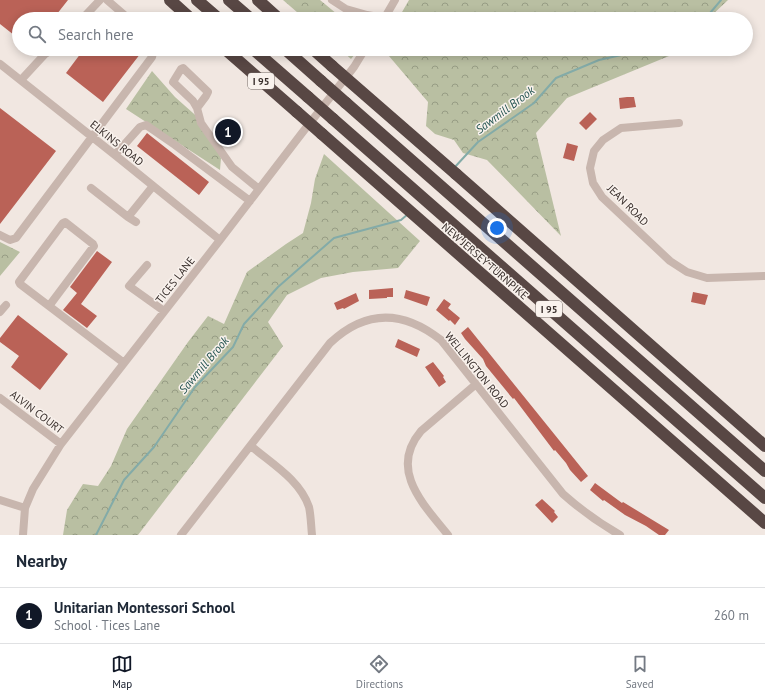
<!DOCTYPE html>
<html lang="en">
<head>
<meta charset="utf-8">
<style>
	:root { --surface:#fff; --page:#f6f6f7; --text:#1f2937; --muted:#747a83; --line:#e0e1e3; --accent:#111827 }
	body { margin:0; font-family:"PT Sans",sans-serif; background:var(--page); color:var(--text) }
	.you { position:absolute; left:497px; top:228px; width:14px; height:14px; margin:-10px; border:3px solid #fff; border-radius:50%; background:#1a73e8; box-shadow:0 0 0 6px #1a73e833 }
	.badge { display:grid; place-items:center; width:26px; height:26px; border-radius:50%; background:var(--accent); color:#fff; font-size:13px; font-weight:700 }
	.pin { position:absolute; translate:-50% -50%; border:2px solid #fff; box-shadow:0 1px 4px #0006 }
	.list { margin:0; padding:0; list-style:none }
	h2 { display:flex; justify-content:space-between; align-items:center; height:52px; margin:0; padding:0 16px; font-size:17px }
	h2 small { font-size:13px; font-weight:400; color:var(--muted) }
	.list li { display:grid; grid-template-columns:26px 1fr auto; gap:12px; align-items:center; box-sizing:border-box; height:56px; padding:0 16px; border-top:1px solid var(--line) }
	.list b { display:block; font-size:15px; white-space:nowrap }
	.list p { margin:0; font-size:13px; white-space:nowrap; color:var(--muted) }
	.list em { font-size:13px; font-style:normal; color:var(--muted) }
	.icon { flex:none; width:22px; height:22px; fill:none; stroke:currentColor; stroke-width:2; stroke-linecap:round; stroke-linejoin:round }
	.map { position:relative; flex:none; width:765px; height:535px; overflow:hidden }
	.search { position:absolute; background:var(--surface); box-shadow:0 2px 10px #0003; left:12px; right:12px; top:12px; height:44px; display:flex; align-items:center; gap:10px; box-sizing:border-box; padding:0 14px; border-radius:22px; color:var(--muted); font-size:15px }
	.sheet { height:108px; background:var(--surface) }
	nav { display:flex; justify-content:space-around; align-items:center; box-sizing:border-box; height:56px; border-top:1px solid var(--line); background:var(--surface); font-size:11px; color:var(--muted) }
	nav a { display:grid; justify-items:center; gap:2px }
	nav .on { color:var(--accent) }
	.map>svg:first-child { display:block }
	.forest { fill:url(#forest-crowns) }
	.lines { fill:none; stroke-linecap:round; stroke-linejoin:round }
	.stream { stroke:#83aba8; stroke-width:2 }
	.building { fill:#ba6257 }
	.minor { stroke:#c8b6ae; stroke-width:8 }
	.highway { stroke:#584744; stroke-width:12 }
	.highway-bridge { stroke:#584744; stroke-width:12 }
	.labels { text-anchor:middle; stroke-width:3; stroke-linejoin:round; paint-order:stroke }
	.shield { fill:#f9f2ed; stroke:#726965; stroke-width:1 }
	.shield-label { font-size:10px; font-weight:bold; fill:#382e2b }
	.street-label { font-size:11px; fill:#382e2b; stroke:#f9f2ed }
	.water-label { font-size:12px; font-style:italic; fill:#255552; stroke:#f9f2ed }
</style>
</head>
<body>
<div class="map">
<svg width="765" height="535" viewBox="0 0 765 535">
	<defs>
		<pattern id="forest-crowns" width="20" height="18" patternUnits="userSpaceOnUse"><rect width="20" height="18" fill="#b9bfa2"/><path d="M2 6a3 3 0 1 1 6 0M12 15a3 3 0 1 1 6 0" fill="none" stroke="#979c84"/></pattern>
	</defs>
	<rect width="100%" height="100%" fill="#f1e7e1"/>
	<path class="forest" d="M283 0H320L343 19H305Z
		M409 0H728L708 19H398Z
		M340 49H359L351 59Z
		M383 49H677L669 56 567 98 536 133 561 236 487 160 463 153 454 140 435 134 426 126 428 102Z
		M152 71 175 97 202 121 221 158 220 170 126 109Z
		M324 154 420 241 398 268 353 272 321 278 287 295 268 322 283 346 138 535H63L67 510 83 484 98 486 111 466 127 429 188 342 208 316 224 324 247 272 286 244 303 233 311 203 315 179Z
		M0 242 20 252 0 276Z"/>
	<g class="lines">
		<path class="stream" d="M705 19 721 0
			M454 168 478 142 534 103 556 78 599 60 648 49
			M96 535 124 480 154 447 195 387 233 347 244 324 278 287 334 238 401 220 408 214"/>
	</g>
	<path class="building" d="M0 0H68L53 19H19V39L0 24Z
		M84 49H144L103 102 66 73Z
		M627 97H634L636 107 620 109 619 98Z
		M0 108 56 151 0 224Z
		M590 112 597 119 586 130 579 123Z
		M147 133 209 182 199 195 137 146Z
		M567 143 578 146 574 161 563 158Z
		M97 251 112 262 81 304 97 316 87 328 63 310 77 293 70 287Z
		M393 288V297H387V298L369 299V290Z
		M406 290 430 297 427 306 404 298Z
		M693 292 708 295 705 305 691 302Z
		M356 293 359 301 344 309 343 308 337 310 334 303Z
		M444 299 451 304 448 308 460 318 455 325 450 320 449 321 436 310Z
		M18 315 68 354 40 390 11 367 19 356 0 342V338Z
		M468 327 588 476 581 482 570 470 566 463 555 450 554 451 514 398 513 399 486 366 483 359 465 339 461 333Z
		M398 339 420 349 417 357 395 347Z
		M433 362 444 376 443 377 446 382 439 387 425 367Z
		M595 483 622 503 623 502 669 530 665 535H659L646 526 625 515 604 500 603 501 590 490Z
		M542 499 555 511 554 512 558 517 552 523 535 505Z"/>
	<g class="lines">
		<path class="minor" d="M107 0 129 19
			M332 0 346 9
			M82 19 100 0
			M356 19 346 9 367 15 384 18
			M384 19 395 0
			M0 64 115 155 220 240
			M21 80 45 54 53 49
			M197 108 193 101 173 82 181 69 183 68 208 92 206 96 197 108 201 123 232 167 259 189
			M679 123 621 128 603 140 594 151 590 168 593 183 602 197 670 261 687 272 707 278 765 276
			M115 155 140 127 146 125 175 145 250 201
			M91 188 128 217 153 186
			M128 217 136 222
			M0 235 10 240 16 238 152 57 154 49
			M147 265 129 286 164 311
			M49 306 94 246 93 244 65 222 63 223 19 282 20 284 124 363
			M0 312 6 305
			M0 398 61 444
			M251 446C272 464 300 480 309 507 311 516 311 526 312 535
			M0 500 25 508
			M23 535 25 508 33 489 61 444 220 240 302 133 354 67 365 49
			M181 535 330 343C366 309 403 310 441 340L563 494C581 510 599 523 620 535
			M448 535C424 505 388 470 421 431L475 385"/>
		<path class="highway" d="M170 0 191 19
			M197 0 219 19
			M229 0 251 19
			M258 0 279 19
			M225 49 297 112
			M253 49 308 97
			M285 49 321 81
			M313 49 332 66
			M346 103 765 471
			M333 119 765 498
			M322 134 765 523
			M456 174 765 446"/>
		<path class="highway-bridge" d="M332 66 456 174
			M321 81 346 103
			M308 97 333 119
			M297 112 322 134"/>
	</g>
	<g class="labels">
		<g class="shield">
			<rect x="248" y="73" width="26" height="16" rx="3"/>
			<rect x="536" y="301" width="26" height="16" rx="3"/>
		</g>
		<g class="shield-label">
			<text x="261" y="85">I 95</text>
			<text x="549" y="313">I 95</text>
		</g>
		<g class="street-label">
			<text transform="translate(117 143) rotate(39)" y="4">ELKINS ROAD</text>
			<text transform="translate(628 205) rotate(45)" y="4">JEAN ROAD</text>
			<text transform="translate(485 261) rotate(41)" y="4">NEW JERSEY TURNPIKE</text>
			<text transform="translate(175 280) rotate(-52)" y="4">TICES LANE</text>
			<text transform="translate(477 370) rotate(51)" y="4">WELLINGTON ROAD</text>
			<text transform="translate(37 412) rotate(37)" y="4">ALVIN COURT</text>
		</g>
		<g class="water-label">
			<text transform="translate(505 110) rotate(-37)" y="4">Sawmill Brook</text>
			<text transform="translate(204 365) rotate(-50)" y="4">Sawmill Brook</text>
		</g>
	</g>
</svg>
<div class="you"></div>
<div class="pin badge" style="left:228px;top:132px">1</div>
<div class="search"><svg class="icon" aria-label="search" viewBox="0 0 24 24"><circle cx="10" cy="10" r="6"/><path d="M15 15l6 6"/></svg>Search here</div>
</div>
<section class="sheet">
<h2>Nearby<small></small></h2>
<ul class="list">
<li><span class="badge">1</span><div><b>Unitarian Montessori School</b><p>School · Tices Lane</p></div><em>260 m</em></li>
</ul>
</section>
<nav>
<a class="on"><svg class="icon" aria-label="map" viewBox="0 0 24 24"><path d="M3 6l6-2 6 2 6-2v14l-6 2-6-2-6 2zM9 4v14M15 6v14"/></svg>Map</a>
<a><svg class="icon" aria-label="directions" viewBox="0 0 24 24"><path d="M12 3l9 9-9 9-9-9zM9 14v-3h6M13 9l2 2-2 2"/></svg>Directions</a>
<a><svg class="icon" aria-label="saved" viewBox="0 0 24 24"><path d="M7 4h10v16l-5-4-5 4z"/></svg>Saved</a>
</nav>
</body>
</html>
